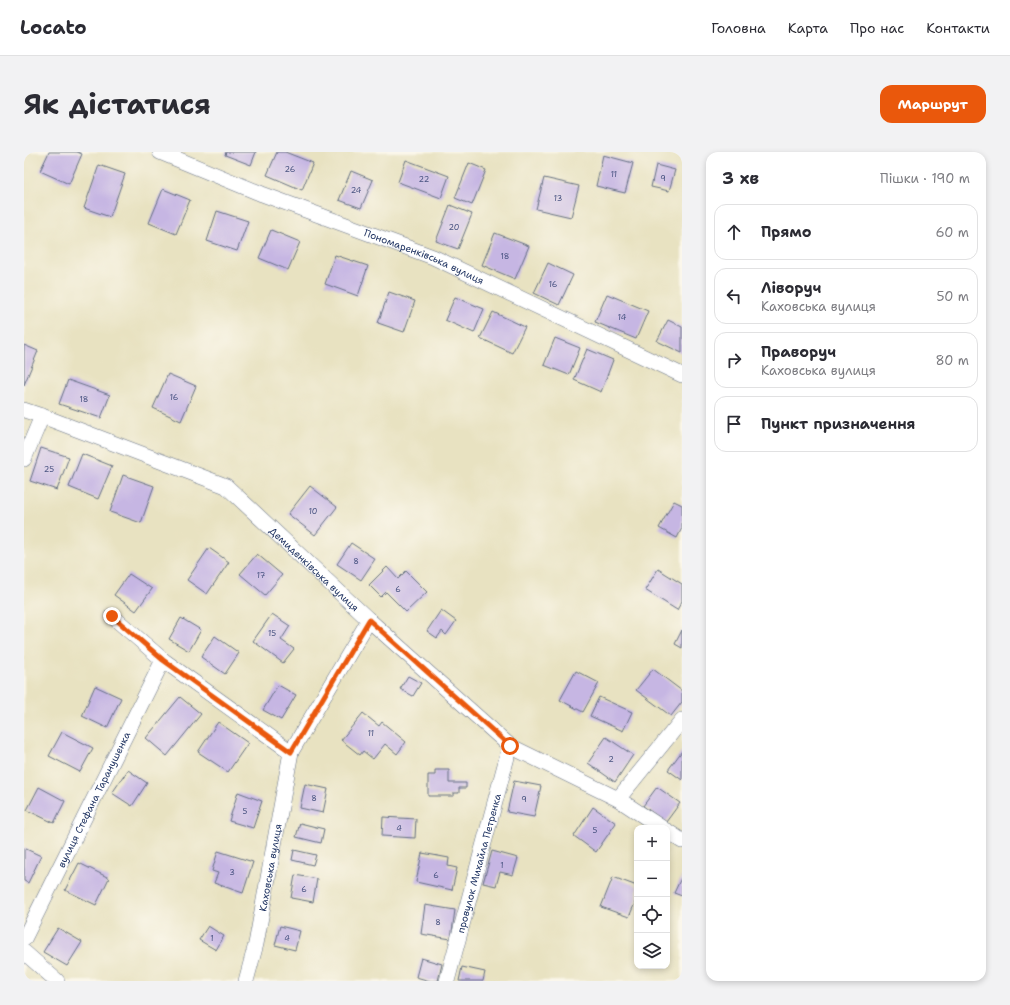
<!DOCTYPE html>
<html lang="uk">
<head>
<meta charset="utf-8">
<style>
	:root { --surface:#fff; --page:#f2f2f3; --text:#2b2b33; --muted:#7c7c81; --line:#e1e1e2; --accent:#ea580c }
	body { margin:0; font-family:"Shantell Sans",sans-serif; background:var(--page); color:var(--text) }
	.controls { position:absolute; right:12px; bottom:12px; display:grid; overflow:hidden; border-radius:8px; box-shadow:0 2px 6px #0003 }
	.controls button { width:36px; height:36px; display:grid; place-items:center; padding:0; border:0; border-bottom:1px solid var(--line); background:var(--surface); color:var(--text); font:20px sans-serif }
	.stop { position:absolute; width:12px; height:12px; margin:-9px; border:3px solid #ea580c; border-radius:50%; background:#fff }
	.stop.end { background:#ea580c; border-color:#fff; box-shadow:0 1px 4px #0008 }
	.list { margin:0; padding:0; list-style:none }
	h2 { display:flex; justify-content:space-between; align-items:center; height:52px; margin:0; padding:0 16px; font-size:17px }
	h2 small { font-size:13px; font-weight:400; color:var(--muted) }
	.list li { display:grid; grid-template-columns:26px 1fr auto; gap:12px; align-items:center; box-sizing:border-box; height:56px; margin:0 8px 8px; padding:0 8px; border:1px solid var(--line); border-radius:12px }
	.list b { display:block; font-size:15px; white-space:nowrap }
	.list p { margin:0; font-size:13px; white-space:nowrap; color:var(--muted) }
	.list em { font-size:13px; font-style:normal; color:var(--muted) }
	.icon { flex:none; width:22px; height:22px; fill:none; stroke:currentColor; stroke-width:2; stroke-linecap:round; stroke-linejoin:round }
	.map { position:relative; flex:none; width:658px; height:829px; overflow:hidden; border-radius:12px }
	header { display:flex; align-items:center; gap:24px; box-sizing:border-box; height:56px; padding:0 20px; background:var(--surface); border-bottom:1px solid var(--line) }
	header strong { font-size:19px }
	nav { display:flex; gap:22px; margin-inline-start:auto; font-size:14px }
	.intro { display:flex; align-items:center; justify-content:space-between; box-sizing:border-box; height:96px; padding:0 24px }
	h1 { margin:0; font-size:28px }
	.button { padding:10px 18px; border-radius:12px; background:var(--accent); color:#fff; font-size:14px; font-weight:700 }
	main { display:flex; gap:24px; padding:0 24px }
	aside { flex:1; background:var(--surface); border-radius:12px; box-shadow:0 2px 6px #0003 }
	.map>svg:first-child { display:block }
	.building { fill:#c6b6e3 }
	.lines { fill:none; stroke-linecap:round; stroke-linejoin:round }
	.minor-casing { stroke:#636e81; stroke-width:16 }
	.minor { stroke:#fff; stroke-width:15 }
	.route { stroke:#ea580c; stroke-width:5 }
	.labels { text-anchor:middle; stroke-width:3; stroke-linejoin:round; paint-order:stroke }
	.number-label { font-size:8px; fill:#46517f }
	.street-label { font-size:10px; fill:#1b2f5e; stroke:#fbf7ec }
</style>
</head>
<body>
<header>
<strong>Locato</strong>
<nav><a>Головна</a><a>Карта</a><a>Про нас</a><a>Контакти</a></nav>
</header>
<div class="intro"><h1>Як дістатися</h1><a class="button">Маршрут</a></div>
<main>
<div class="map">
<svg width="658" height="829" viewBox="0 0 658 829">
	<rect width="100%" height="100%" fill="#fbf7ec"/>
	<filter id="ink" filterUnits="userSpaceOnUse"><feTurbulence type="fractalNoise" baseFrequency=".025" numOctaves="2"/><feDisplacementMap in="SourceGraphic" scale="8" xChannelSelector="R" yChannelSelector="G"/><feConvolveMatrix kernelMatrix="1 2 1 2 8 2 1 2 1" color-interpolation-filters="sRGB"/></filter>
	<filter id="wash" filterUnits="userSpaceOnUse"><feTurbulence type="fractalNoise" baseFrequency=".012" numOctaves="4" result="noise"/><feDisplacementMap in="SourceGraphic" scale="16" xChannelSelector="R" yChannelSelector="G"/><feGaussianBlur stdDeviation="0.9" result="paint"/><feColorMatrix in="noise" values="0 0 0 0 0 0 0 0 0 0 0 0 0 0 0 0 0 1.4 0 .05"/><feComposite in="paint" operator="in"/></filter>
	<g filter="url(#wash)">
		<rect width="100%" height="100%" fill="#e8e2c1"/>
		<g id="blocks">
			<path class="building" d="M25 0H53L58 2 45 32 16 19Z
				M202 0H232L227 13 201 3Z
				M253 0H261L289 11 278 38 243 23Z
				M579 3 609 11 601 41 572 34Z
				M382 8 425 24 417 46 374 30Z
				M445 11 462 18 448 53 431 46Z
				M75 13 101 22 86 65 60 56Z
				M632 13 651 18 645 39 627 35Z
				M327 19 349 28 337 56 315 48Z
				M520 26 555 34 547 65 512 57Z
				M139 37 166 48 152 82 125 71Z
				M426 53 448 62 434 97 412 89Z
				M193 59 224 69 213 99 183 89Z
				M247 78 276 90 264 118 235 106Z
				M471 81 505 94 491 127 458 113Z
				M311 103 344 114 334 144 301 132Z
				M524 111 549 123 535 153 510 141Z
				M365 140 391 149 380 180 354 171Z
				M583 142 624 159 612 187 571 170Z
				M431 145 460 157 450 181 421 168Z
				M469 160 501 175 488 201 456 186Z
				M644 168 658 175V201L633 189Z
				M531 186 556 196 545 223 520 213Z
				M0 193 14 199 0 233Z
				M563 197 589 208 577 240 550 228Z
				M144 222 172 234 157 269 129 256Z
				M44 228 86 243 77 266 35 252Z
				M17 296 45 305 33 338 6 329Z
				M58 302 88 314 74 347 45 335Z
				M99 323 130 334 117 371 86 360Z
				M286 334 313 355 291 383 264 362Z
				M650 349 658 353V376L653 386 635 376Z
				M327 391 351 407 337 428 313 412Z
				M185 396 205 410 183 442 163 428Z
				M233 402 258 423 241 443 216 422Z
				M363 415 374 427 382 419 403 440 382 460 362 440 357 445 345 433Z
				M634 417 658 432V449L653 458 621 438Z
				M105 422 128 437 112 459 90 443Z
				M417 458 432 469 422 483 418 479 413 486 403 479Z
				M248 462 266 474 257 488 270 497 259 511 229 489Z
				M157 466 177 478 165 499 145 487Z
				M658 478V496L651 492Z
				M191 484 215 501 201 522 177 505Z
				M629 517 658 539V550L647 564 612 538Z
				M552 519 575 531 559 560 536 548Z
				M384 524 397 531 389 544 376 537Z
				M254 533 272 543 257 568 239 558Z
				M71 534 97 546 83 576 58 564Z
				M156 545 177 562 143 604 122 586Z
				M575 545 608 560 599 579 566 564Z
				M339 561 355 574 358 570 382 590 373 602 361 592 349 607 339 599 336 603 317 588Z
				M194 570 224 591 204 620 174 600Z
				M38 580 69 596 56 620 25 604Z
				M582 585 609 603 591 630 564 611Z
				M658 599V628L644 618Z
				M104 618 123 631 108 654 88 641Z
				M411 618H425V631H442V636H435V641H430V644H404V623H411Z
				M490 629 517 634 510 665 483 660Z
				M281 632 304 637 299 661 276 656Z
				M15 635 41 649 30 671 3 658Z
				M633 635 656 651 642 670 619 654Z
				M214 640 238 649 229 676 205 669Z
				M569 655 592 671 572 700 550 684Z
				M359 665 392 667 391 686 358 684Z
				M276 671 300 677 297 691 272 685Z
				M0 696 17 704 4 731 0 729Z
				M270 698 292 703 289 713 268 708Z
				M194 699 229 710 219 741 190 731 194 721 188 719Z
				M468 699 494 706 489 723 476 720 472 734 459 731Z
				M398 701 425 706 424 714 433 716 428 738 392 730Z
				M55 711 85 726 72 753 41 738Z
				M271 723 293 727 289 750 267 746Z
				M658 724V744L650 741Z
				M589 725 613 734V746L605 765 577 755Z
				M401 753 431 758 427 787 397 782Z
				M184 774 200 784 192 798 175 788Z
				M256 774 276 779 271 798 251 793Z
				M34 776 58 790 43 814 19 800Z
				M397 806 418 812 414 829H406L392 825Z
				M438 815 461 820 459 829H435Z"/>
		</g>
	</g>
	<g filter="url(#ink)">
		<use href="#blocks" fill-opacity="0" stroke="#636e81" stroke-width="1"/>
		<g class="lines">
			<defs>
				<g id="minor">
					<path id="s1" d="M136 0 238 42 409 105 658 223"/>
					<path id="s2" d="M0 258 18 264 202 334 345 468 486 594 594 647 638 676"/>
					<path d="M0 307 18 264"/>
					<path d="M88 464 139 508 267 600"/>
					<path d="M594 647 658 568"/>
					<path d="M643 679 658 689"/>
					<path id="s3" d="M0 787 139 508"/>
					<path d="M0 800 33 829"/>
					<path id="s4" d="M222 829 232 792 267 600 345 468"/>
					<path id="s5" d="M423 829 486 594"/>
				</g>
			</defs>
			<use href="#minor" class="minor-casing"/>
			<use href="#minor" class="minor"/>
		</g>
	</g>
	<g class="lines" filter="url(#ink)">
		<path class="route" d="M88 464 139 508 267 600 345 468 486 594"/>
	</g>
	<g class="labels">
		<g class="number-label">
			<text x="266" y="20">26</text>
			<text x="590" y="25">11</text>
			<text x="639" y="29">9</text>
			<text x="400" y="30">22</text>
			<text x="332" y="41">24</text>
			<text x="534" y="49">13</text>
			<text x="430" y="78">20</text>
			<text x="481" y="107">18</text>
			<text x="529" y="135">16</text>
			<text x="598" y="168">14</text>
			<text x="150" y="248">16</text>
			<text x="60" y="250">18</text>
			<text x="25" y="320">25</text>
			<text x="289" y="362">10</text>
			<text x="332" y="412">8</text>
			<text x="237" y="426">17</text>
			<text x="374" y="440">6</text>
			<text x="248" y="484">15</text>
			<text x="347" y="584">11</text>
			<text x="587" y="610">2</text>
			<text x="290" y="649">8</text>
			<text x="500" y="650">9</text>
			<text x="221" y="662">5</text>
			<text x="375" y="679">4</text>
			<text x="571" y="681">5</text>
			<text x="478" y="716">1</text>
			<text x="208" y="723">3</text>
			<text x="412" y="726">6</text>
			<text x="280" y="740">6</text>
			<text x="414" y="773">8</text>
			<text x="188" y="789">1</text>
			<text x="263" y="789">4</text>
		</g>
		<g class="street-label">
			<text dy="4" stroke="none"><textPath href="#s1" startOffset="284">Пономаренківська вулиця</textPath></text>
			<text dy="4" stroke="none"><textPath href="#s2" startOffset="337">Демиденківська вулиця</textPath></text>
			<text dy="4" stroke="none"><textPath href="#s3" startOffset="156">вулиця Стефана Таранушенка</textPath></text>
			<text dy="4" stroke="none"><textPath href="#s5" startOffset="122">провулок Михайла Петренка</textPath></text>
			<text dy="4" stroke="none"><textPath href="#s4" startOffset="116">Каховська вулиця</textPath></text>
		</g>
	</g>
</svg>
<div class="controls">
<button>+</button>
<button>−</button>
<button><svg class="icon" aria-label="locate" viewBox="0 0 24 24"><circle cx="12" cy="12" r="6"/><path d="M12 2v4M12 18v4M2 12h4M18 12h4"/></svg></button>
<button><svg class="icon" aria-label="layers" viewBox="0 0 24 24"><path d="M12 4l9 5-9 5-9-5zM3 14l9 5 9-5"/></svg></button>
</div>
<div class="stop" style="left:486px;top:594px"></div>
<div class="stop end" style="left:88px;top:464px"></div>
</div>
<aside>
<h2>3 хв<small>Пішки · 190 m</small></h2>
<ul class="list">
<li><svg class="icon" aria-label="ahead" viewBox="0 0 24 24"><path d="M12 20V5M6 11l6-6 6 6"/></svg><div><b>Прямо</b></div><em>60 m</em></li>
<li><svg class="icon" aria-label="left" viewBox="0 0 24 24"><path d="M17 20v-9H6M10 6l-5 5 5 5"/></svg><div><b>Ліворуч</b><p>Каховська вулиця</p></div><em>50 m</em></li>
<li><svg class="icon" aria-label="right" viewBox="0 0 24 24"><path d="M7 20v-9h11M14 6l5 5-5 5"/></svg><div><b>Праворуч</b><p>Каховська вулиця</p></div><em>80 m</em></li>
<li><svg class="icon" aria-label="arrive" viewBox="0 0 24 24"><path d="M6 21V4h12l-3 4 3 4H6"/></svg><div><b>Пункт призначення</b></div></li>
</ul>
</aside>
</main>
</body>
</html>
